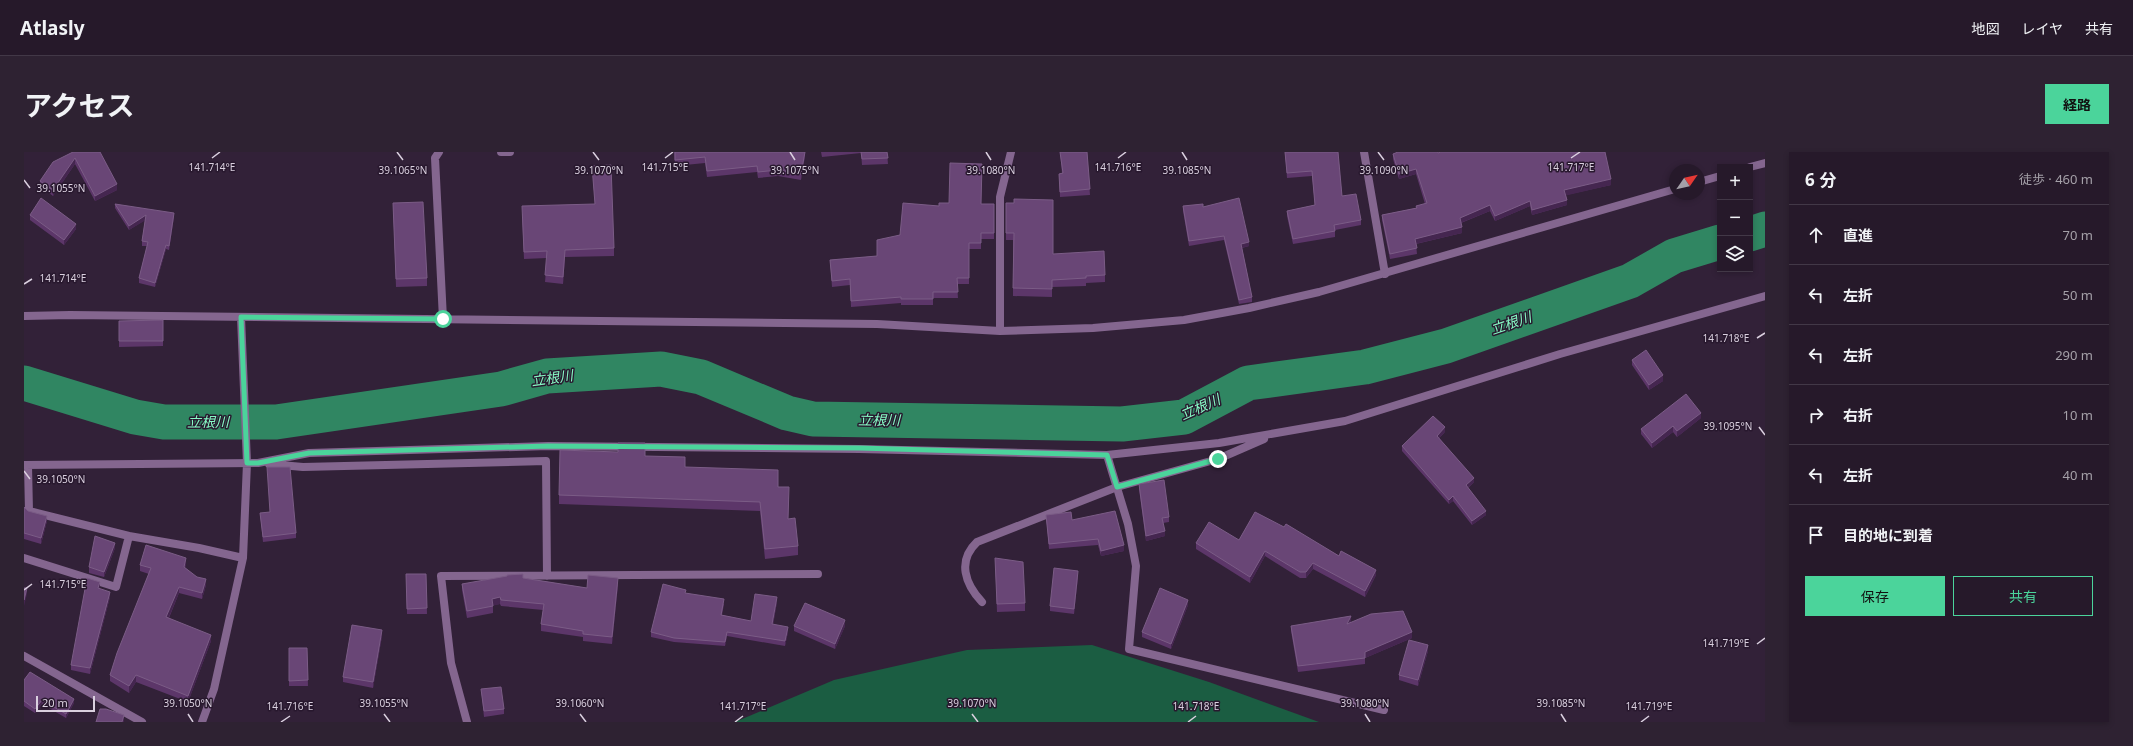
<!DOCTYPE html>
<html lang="ja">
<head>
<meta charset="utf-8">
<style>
	:root { --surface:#26192a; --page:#2e2232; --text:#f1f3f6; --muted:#a4a0a8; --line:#423847; --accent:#4bd49b }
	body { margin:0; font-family:"Noto Sans","Noto Sans JP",sans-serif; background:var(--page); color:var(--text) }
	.controls { position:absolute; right:12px; top:12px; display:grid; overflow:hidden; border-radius:0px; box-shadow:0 2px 6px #0003 }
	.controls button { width:36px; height:36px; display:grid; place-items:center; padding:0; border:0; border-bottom:1px solid var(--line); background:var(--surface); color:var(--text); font:20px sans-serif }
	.compass { position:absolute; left:1645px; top:12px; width:36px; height:36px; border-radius:50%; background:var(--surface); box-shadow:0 2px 6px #0003; rotate:56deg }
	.scale { position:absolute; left:12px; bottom:10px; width:59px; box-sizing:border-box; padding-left:4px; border:2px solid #dad0df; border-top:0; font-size:11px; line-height:14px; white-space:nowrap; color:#dad0df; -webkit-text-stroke:3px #28182e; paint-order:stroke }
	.stop { position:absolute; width:12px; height:12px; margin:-9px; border:3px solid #4bd49b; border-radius:50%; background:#fff }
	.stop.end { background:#4bd49b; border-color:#fff; box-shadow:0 1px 4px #0008 }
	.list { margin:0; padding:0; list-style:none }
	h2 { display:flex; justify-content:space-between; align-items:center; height:52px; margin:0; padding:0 16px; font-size:17px }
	h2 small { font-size:13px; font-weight:400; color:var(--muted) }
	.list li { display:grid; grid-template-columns:26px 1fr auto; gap:12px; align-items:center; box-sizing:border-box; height:60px; padding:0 16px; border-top:1px solid var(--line) }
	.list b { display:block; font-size:15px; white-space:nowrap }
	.list em { font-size:13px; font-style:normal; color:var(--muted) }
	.actions { display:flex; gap:8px; padding:12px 16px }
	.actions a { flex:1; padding:9px 0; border:1px solid var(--accent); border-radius:0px; text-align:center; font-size:14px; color:var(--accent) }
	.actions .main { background:var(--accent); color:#111 }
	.icon { flex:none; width:22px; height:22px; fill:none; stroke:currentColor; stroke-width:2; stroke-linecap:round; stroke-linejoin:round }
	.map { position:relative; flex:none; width:1741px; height:570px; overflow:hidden; border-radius:0px }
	header { display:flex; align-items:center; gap:24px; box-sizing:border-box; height:56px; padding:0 20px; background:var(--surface); border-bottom:1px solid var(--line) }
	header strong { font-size:19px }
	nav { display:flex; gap:22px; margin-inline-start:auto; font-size:14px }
	.intro { display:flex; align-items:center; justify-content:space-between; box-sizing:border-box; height:96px; padding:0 24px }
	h1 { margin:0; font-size:28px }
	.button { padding:10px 18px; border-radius:0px; background:var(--accent); color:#111; font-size:14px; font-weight:700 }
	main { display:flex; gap:24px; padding:0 24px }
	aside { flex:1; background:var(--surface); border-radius:0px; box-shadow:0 2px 6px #0003 }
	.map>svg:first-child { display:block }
	.forest { fill:#1b5d42 }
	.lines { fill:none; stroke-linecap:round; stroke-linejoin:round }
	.river { stroke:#308662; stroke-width:35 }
	.street { stroke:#84668f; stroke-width:8 }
	.wall { fill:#5c3669 }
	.shaded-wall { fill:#452650 }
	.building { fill:#694676; stroke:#7b5c86 }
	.route { stroke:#4bd49b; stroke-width:5 }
	.ticks { fill:none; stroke:#dad0df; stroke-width:1.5 }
	.labels { text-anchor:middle; stroke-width:3; stroke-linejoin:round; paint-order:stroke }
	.water-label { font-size:14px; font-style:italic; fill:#87fac5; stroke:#28182e }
	.ticks-label { font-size:10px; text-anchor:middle; fill:#dad0df; stroke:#28182e; stroke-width:3; stroke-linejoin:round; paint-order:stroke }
</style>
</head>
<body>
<header>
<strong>Atlasly</strong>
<nav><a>地図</a><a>レイヤ</a><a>共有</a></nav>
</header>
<div class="intro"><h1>アクセス</h1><a class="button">経路</a></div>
<main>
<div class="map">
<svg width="1741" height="570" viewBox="0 0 1741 570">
	<rect width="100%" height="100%" fill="#322138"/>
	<path class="forest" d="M1068 493 1185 530 1295 570H711L810 528 943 498Z"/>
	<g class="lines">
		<path class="river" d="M1726 82 1741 77
			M0 231 111 265 140 270H252L477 237 523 224 637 217 677 225 763 261 789 267 1098 272 1160 265 1224 231 1341 215 1422 194 1606 129 1650 104 1696 90"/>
		<path class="street" d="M415 0 411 6 419 167
			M477 0H486
			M1340 0 1361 122
			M1726 15 1741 11
			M1675 30 1696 24
			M0 164 46 163 853 172 976 179 1069 176 1160 168 1225 156 1295 140 1651 37
			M976 179V45L987 0
			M1083 303 1104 372 1112 414 1105 497 1360 558
			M245 312 279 315 522 309 523 424
			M0 313 234 311 285 301 524 294 835 297 1083 303 1195 291 1321 269 1536 202 1741 144
			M4 313 5 359 105 384
			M0 406 92 435 105 384 175 396 219 406
			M958 450C941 432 933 409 953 390L1093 335 1194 307 1240 287
			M0 504 118 570
			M178 570 190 537 219 406 223 311 217 165
			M443 570 427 511 417 424 794 422"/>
	</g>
	<path class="wall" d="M49 0 93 38 71 49 51 12 29 44 16 34V29Z
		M650 0H781V4L777 28 754 24 734 26 733 20 683 25 681 11 651 14Z
		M797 0H863L864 12 838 13 837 1 798 5Z
		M1036 0H1063L1066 43 1036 45 1035 22 1038 21Z
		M1261 0H1314L1318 44 1337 68V73L1311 78V85L1269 92 1263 64V59L1291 53 1288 24 1263 26Z
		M1414 1 1587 33 1542 43 1543 53 1508 63 1506 54 1471 69 1466 59 1437 71 1438 81 1392 92 1393 102 1366 107 1358 68V63L1392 56V54L1401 52 1392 22 1375 27 1369 7V2Z
		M568 14 590 96V104L541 105 539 132 521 130 523 106 500 107 498 62 571 52Z
		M369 51 403 126V134L372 135Z
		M982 51 1029 102 1081 123V130L1062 131V134L1028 135V145L989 144V88H982Z
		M91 52 150 65 145 98 142 97 131 135 115 131V126L123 94H118V89L121 68 105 78 91 56Z
		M957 52H970V87H957V97H945V132H933L934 146H909V153H877V151L827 155 826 133 808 135 806 108 853 104 876 83 915 54Z
		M1159 54 1179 55 1225 94 1218 96 1228 145V150L1215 152 1200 88 1165 94 1159 59Z
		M6 63 52 77 40 93 6 68Z
		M139 168V194L95 195V169Z
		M1608 208 1639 229 1625 238 1608 213Z
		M1677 266 1653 285 1649 280 1628 296 1617 282V277Z
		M1421 280 1415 286 1450 330 1444 336 1462 363 1448 373 1429 349 1425 352 1378 299V294Z
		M621 304 661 315 754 335 765 345 764 367 774 394V403L741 407 736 359 535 352V343Z
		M1115 332 1145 365V370L1139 371 1141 384 1122 389 1115 337Z
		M0 355 4 359 23 369 17 392 0 387Z
		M236 361 272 381V386L239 390Z
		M1022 363 1048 368 1100 399 1077 404 1074 393 1025 397Z
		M1260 375 1352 423 1341 445 1289 417 1282 426H1276L1241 404 1226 431 1172 397V391L1215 388Z
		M91 396 80 425 65 421V415Z
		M971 406 1001 451V459L973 460Z
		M162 412 161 416 182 433 178 447 155 441 145 466 187 489 164 550 112 530 105 541 86 529V523L125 422 116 419V413Z
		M382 422H402L403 462H383Z
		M1054 425 1050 462 1026 459V454Z
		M499 426 563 436 594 433 588 492 559 489V485L517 479V472L519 458 477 454 476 452 469 453V461L443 466 438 438V432Z
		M76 436V437L86 445 66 522 47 518V513Z
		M662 442 700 452 698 463 727 469 753 450 749 473 764 480 761 494 703 484 701 494 650 490 627 485V480Z
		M1164 453 1147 497 1118 485V480Z
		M1327 470 1388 486 1341 506V512L1274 520 1267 479V474Z
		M770 474H821L811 497 770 479Z
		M358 484 349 536 319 530V525Z
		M265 496H283L284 534H265Z
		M1404 499 1394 534 1375 528V523Z
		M0 528 50 551 42 566 18 552 11 561 0 554Z
		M457 537 480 557V562L460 565Z"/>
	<path class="shaded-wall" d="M781 0V4L777 28V22Z
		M51 6V12L29 44V38Z
		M1392 17V22L1375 27V22Z
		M1587 27V33L1540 44V38Z
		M93 32V38L71 49V44Z
		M1543 48V53L1508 63V58Z
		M1506 49V54L1471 69V64Z
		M1466 53V59L1436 71V66Z
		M150 61V65L145 98V94Z
		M122 63V68L105 78V74Z
		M52 72V77L40 93V88Z
		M1438 75V81L1391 92V87Z
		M1225 90V94L1217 96V92Z
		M142 93V97L131 135V131Z
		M541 98V105L539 132V125Z
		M1639 223V229L1625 238V233Z
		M1677 261V266L1653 285V279Z
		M1649 274V280L1628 296V291Z
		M1421 275V280L1413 288V284Z
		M1450 326V330L1442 337V333Z
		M1429 344V349L1425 352V348Z
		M1462 359V363L1448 373V369Z
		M23 364V369L17 392V386Z
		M1141 379V384L1122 389V384Z
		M91 391V396L80 425V420Z
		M1100 393V399L1077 404V399Z
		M1241 399V404L1226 431V425Z
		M162 406V412L160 421V415Z
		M1289 411V417L1282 426V420Z
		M1352 418V423L1341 445V439Z
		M1054 419V425L1050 462V457Z
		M594 426V433L588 492V485Z
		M182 427V433L178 447V441Z
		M76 430V436L74 442V436Z
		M155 435V441L142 472V465Z
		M3 436V442L0 454V448Z
		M86 440V445L66 522V516Z
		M476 445V452L468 454V447Z
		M753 445V450L748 477V472Z
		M1164 448V453L1147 497V492Z
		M1327 464V470L1323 472Z
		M821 468V474L811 497V492Z
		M764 475V480L761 494V489Z
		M358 478V484L349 536V530Z
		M703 480V484L701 494V490Z
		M1388 480V486L1341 506V500Z
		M187 483V489L164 550V544Z
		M1404 493V499L1394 534V528Z
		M112 523V530L105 541V534Z
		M50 547V551L42 566V562Z
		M18 548V552L11 561V557Z
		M100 563V570H98Z"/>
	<path class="building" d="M49 0H76L93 32 71 44 51 6 29 38 16 29 29 10Z
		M651 0H781L777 22 754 18 734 20 733 14 683 19 681 5 651 8Z
		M837 0H863L864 6 838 7Z
		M1036 0H1063L1066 37 1036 40 1035 22 1039 21Z
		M1261 0H1314L1318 44 1332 42 1337 68 1310 73 1311 79 1269 87 1263 59 1291 53 1288 19 1263 21Z
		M1374 0H1414V1L1417 0H1581L1587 27 1540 38 1543 48 1508 58 1506 49 1471 64 1466 53 1436 66 1438 75 1391 87 1393 96 1366 102 1358 63 1393 56 1392 54 1403 51 1392 17 1375 22 1369 2Z
		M926 11 958 12 957 52H970V81H957V91H945V126H933L934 140H909V147H877V145L827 149 826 127 808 129 806 108 853 104V88L876 83 879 51 915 54V51H925Z
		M587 13 590 96 541 98 539 125 521 123 523 99 500 100 498 54 571 52 568 14Z
		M17 46 52 72 40 88 6 63Z
		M1215 46 1225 90 1217 92 1228 145 1215 148 1200 84 1165 89 1159 54 1179 52V55Z
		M990 47 1029 48V102L1080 99 1081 123 1062 124V126L1028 128V137L989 136 990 81H982V51H990Z
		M399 50 403 126 372 127 369 51Z
		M91 52 150 61 145 94 142 93 131 131 115 126 124 90 118 89 122 63 105 74Z
		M139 168V189H95V169Z
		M1622 198 1639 223 1625 233 1608 208Z
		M1662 242 1677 261 1653 279 1649 274 1628 291 1617 277Z
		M1409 264 1421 275 1413 284 1450 326 1442 333 1462 359 1448 369 1429 344 1425 348 1378 294Z
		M594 291H621V304L661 305V315L754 318V335H765L764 367 771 366 774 394 741 397 736 350 535 343 536 298 594 300Z
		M243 315H266L272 381 239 385 236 361 246 360Z
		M1140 328 1145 365 1138 366 1141 379 1122 384 1115 332Z
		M0 355 4 359 23 364 17 386 0 381Z
		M1091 359 1100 393 1077 399 1074 387 1025 392 1022 363 1047 360 1048 368Z
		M1231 360 1260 375 1262 372 1315 404 1317 399 1352 418 1341 439 1289 411 1282 420H1276L1241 399 1226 425 1172 391 1185 370 1215 388Z
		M71 384 91 391 80 420 65 415Z
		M122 393 162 406 160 415 173 425 182 427 178 441 155 435 142 465 187 483 164 544 112 523 105 534 86 523 93 501 127 416 116 413Z
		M971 406 999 410 1001 451 973 452Z
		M1030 416 1054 419 1050 457 1026 454Z
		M382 422H402L403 456 383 457Z
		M499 422V426L563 436 564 423 594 426 588 485 559 482V479L517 472 520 452 477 448 476 445 468 447 469 454 443 459 438 432 483 424V423Z
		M63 426 76 430 74 436 86 440 66 516 47 513Z
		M639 432 662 438 661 441 700 447 697 463 727 469 731 442 753 445 748 472 764 475 761 489 703 480 701 490 650 486 627 480Z
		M0 436H3L0 448Z
		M1136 436 1164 448 1147 492 1118 480Z
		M781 451 821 468 811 492 770 474Z
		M1379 459 1388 480 1341 500V506L1274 514 1267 474 1327 464 1323 472 1347 462Z
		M328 473 358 478 349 530 319 525Z
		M1385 488 1404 493 1394 528 1375 523Z
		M265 496H283L284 528 265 529Z
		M6 520 50 547 42 562 18 548 11 557 0 549V528Z
		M477 535 480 557 460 559 457 537Z
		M76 557H82L100 563 98 570H72Z"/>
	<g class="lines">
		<path class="route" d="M419 167 217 165 223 311H234L285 301 524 294 835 296 1083 303 1093 335 1194 307"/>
	</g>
	<path class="ticks" d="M373 0 379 8M569 0 575 8M766 0 771 8M962 0 967 8M1158 0 1163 8M1354 0 1360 8M188 6 196 0M641 6 649 0M1094 6 1102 0M1547 6 1556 0M0 28 6 36M0 132 8 127M1733 186 1741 181M1735 275 1741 283M0 319 6 327M0 438 8 432M1733 492 1741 486M164 562 169 570M360 562 366 570M556 562 562 570M948 562 954 570M1341 562 1346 570M1537 562 1542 570M257 570 266 564M711 570 719 564M1164 570 1172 564M1617 570 1625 564"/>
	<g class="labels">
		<g class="water-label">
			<text transform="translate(1487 171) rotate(-19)" y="5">立根川</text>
			<text transform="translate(528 226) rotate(-8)" y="5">立根川</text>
			<text transform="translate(1176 255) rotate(-24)" y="5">立根川</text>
			<text transform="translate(855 268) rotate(1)" y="5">立根川</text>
			<text x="184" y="275">立根川</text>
		</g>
	</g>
	<g class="ticks-label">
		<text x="188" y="19">141.714°E</text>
		<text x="641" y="19">141.715°E</text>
		<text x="1094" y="19">141.716°E</text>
		<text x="1547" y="19">141.717°E</text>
		<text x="379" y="22">39.1065°N</text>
		<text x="575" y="22">39.1070°N</text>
		<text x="771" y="22">39.1075°N</text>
		<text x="967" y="22">39.1080°N</text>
		<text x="1163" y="22">39.1085°N</text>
		<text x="1360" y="22">39.1090°N</text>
		<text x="37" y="40">39.1055°N</text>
		<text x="39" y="130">141.714°E</text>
		<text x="1702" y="190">141.718°E</text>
		<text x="1704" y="278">39.1095°N</text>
		<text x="37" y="331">39.1050°N</text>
		<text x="39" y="436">141.715°E</text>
		<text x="1702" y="495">141.719°E</text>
		<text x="164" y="555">39.1050°N</text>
		<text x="360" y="555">39.1055°N</text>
		<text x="556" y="555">39.1060°N</text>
		<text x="948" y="555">39.1070°N</text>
		<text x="1341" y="555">39.1080°N</text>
		<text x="1537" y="555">39.1085°N</text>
		<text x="266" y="558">141.716°E</text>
		<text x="719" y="558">141.717°E</text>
		<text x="1172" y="558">141.718°E</text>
		<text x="1625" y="558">141.719°E</text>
	</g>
</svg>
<div class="controls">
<button>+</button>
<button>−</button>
<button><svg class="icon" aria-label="layers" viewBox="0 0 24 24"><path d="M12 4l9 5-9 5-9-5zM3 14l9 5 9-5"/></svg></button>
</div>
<svg class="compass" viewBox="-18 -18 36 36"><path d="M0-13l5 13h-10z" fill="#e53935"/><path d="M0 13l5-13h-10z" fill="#a4a0a8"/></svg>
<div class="scale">20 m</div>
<div class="stop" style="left:419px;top:167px"></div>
<div class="stop end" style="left:1194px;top:307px"></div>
</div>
<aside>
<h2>6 分<small>徒歩 · 460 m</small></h2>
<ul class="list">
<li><svg class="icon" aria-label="ahead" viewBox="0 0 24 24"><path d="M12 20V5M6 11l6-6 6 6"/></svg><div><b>直進</b></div><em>70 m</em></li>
<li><svg class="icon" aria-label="left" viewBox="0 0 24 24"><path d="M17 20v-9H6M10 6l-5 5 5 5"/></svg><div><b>左折</b></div><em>50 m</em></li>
<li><svg class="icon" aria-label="left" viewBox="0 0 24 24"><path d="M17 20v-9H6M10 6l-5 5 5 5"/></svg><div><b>左折</b></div><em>290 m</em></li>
<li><svg class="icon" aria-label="right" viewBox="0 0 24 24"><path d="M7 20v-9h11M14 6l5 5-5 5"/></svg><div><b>右折</b></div><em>10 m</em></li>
<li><svg class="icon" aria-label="left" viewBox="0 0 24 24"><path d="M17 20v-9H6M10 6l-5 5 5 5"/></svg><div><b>左折</b></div><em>40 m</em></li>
<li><svg class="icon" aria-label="arrive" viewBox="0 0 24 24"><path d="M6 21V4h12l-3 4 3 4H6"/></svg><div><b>目的地に到着</b></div></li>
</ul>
<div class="actions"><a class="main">保存</a><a>共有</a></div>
</aside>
</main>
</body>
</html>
